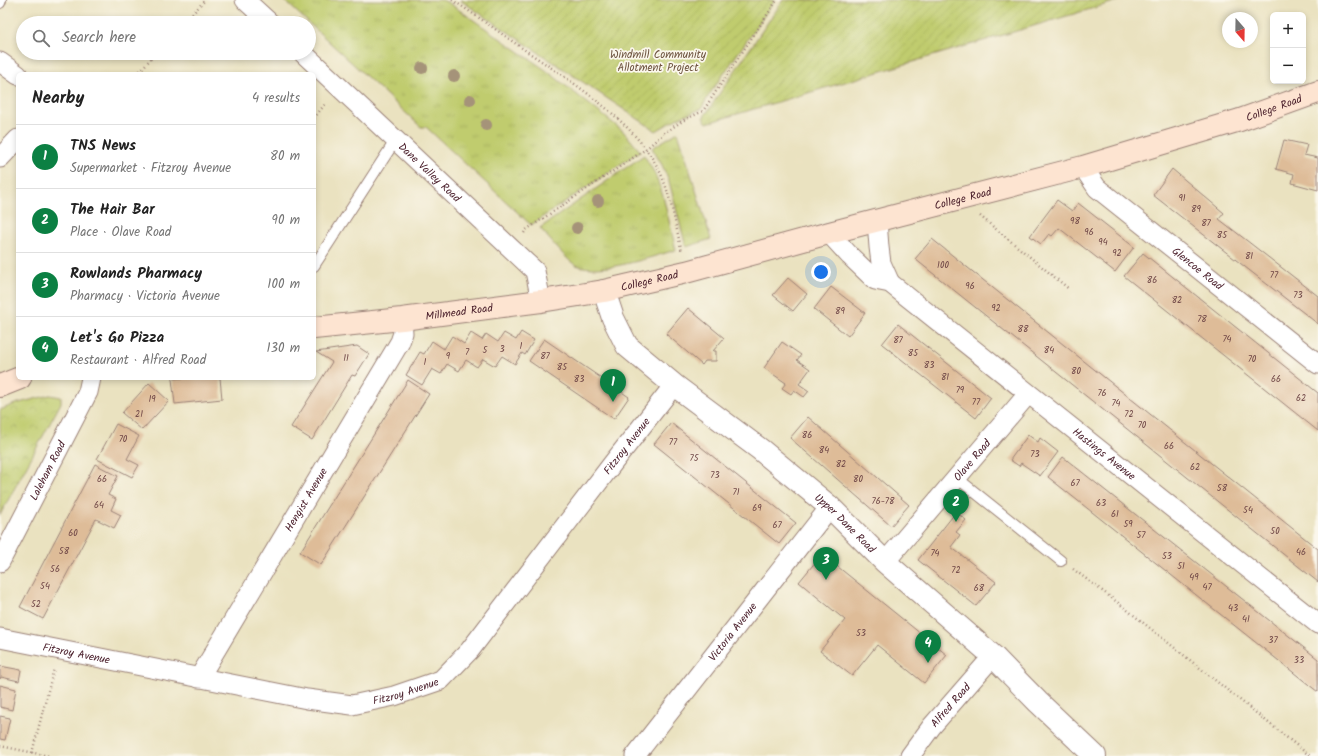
<!DOCTYPE html>
<html lang="en">
<head>
<meta charset="utf-8">
<style>
	:root { --surface:#fff; --page:#f2f2f2; --text:#222; --muted:#767676; --line:#e0e0e0; --accent:#0b8043 }
	body { margin:0; font-family:Kalam,sans-serif; background:var(--page); color:var(--text) }
	.controls { position:absolute; right:12px; top:12px; display:grid; overflow:hidden; border-radius:6px; box-shadow:0 2px 6px #0003 }
	.controls button { width:36px; height:36px; display:grid; place-items:center; padding:0; border:0; border-bottom:1px solid var(--line); background:var(--surface); color:var(--text); font:20px sans-serif }
	.compass { position:absolute; left:1222px; top:12px; width:36px; height:36px; border-radius:50%; background:var(--surface); box-shadow:0 2px 6px #0003; rotate:160deg }
	.you { position:absolute; left:821px; top:272px; width:14px; height:14px; margin:-10px; border:3px solid #fff; border-radius:50%; background:#1a73e8; box-shadow:0 0 0 6px #1a73e833 }
	.badge { display:grid; place-items:center; width:26px; height:26px; border-radius:50%; background:var(--accent); color:#fff; font-size:13px; font-weight:700 }
	.pin { position:absolute; translate:-50% -33px; filter:drop-shadow(0 1px 2px #0008) }
	.pin::after { content:''; position:absolute; top:21px; width:14px; height:12px; background:inherit; clip-path:polygon(0 0,100% 0,50% 100%) }
	.list { margin:0; padding:0; list-style:none }
	h2 { display:flex; justify-content:space-between; align-items:center; height:52px; margin:0; padding:0 16px; font-size:17px }
	h2 small { font-size:13px; font-weight:400; color:var(--muted) }
	.list li { display:grid; grid-template-columns:26px 1fr auto; gap:12px; align-items:center; box-sizing:border-box; height:64px; padding:0 16px; border-top:1px solid var(--line) }
	.list b { display:block; font-size:15px; white-space:nowrap }
	.list p { margin:0; font-size:13px; white-space:nowrap; color:var(--muted) }
	.list em { font-size:13px; font-style:normal; color:var(--muted) }
	.icon { flex:none; width:22px; height:22px; fill:none; stroke:currentColor; stroke-width:2; stroke-linecap:round; stroke-linejoin:round }
	.map { position:relative; flex:none; width:1318px; height:756px; overflow:hidden }
	.search { position:absolute; background:var(--surface); box-shadow:0 2px 6px #0003; left:16px; top:16px; width:300px; height:44px; display:flex; align-items:center; gap:10px; box-sizing:border-box; padding:0 14px; border-radius:22px; color:var(--muted); font-size:15px }
	.panel { position:absolute; background:var(--surface); box-shadow:0 2px 6px #0003; left:16px; top:72px; width:300px; height:308px; border-radius:6px }
	.map>svg:first-child { display:block }
	.grass { fill:url(#grass-tufts); stroke:#85764c }
	.park { fill:url(#park-crowns); stroke:#85764c }
	.garden { fill:url(#garden-furrows); stroke:#85764c }
	.building { fill:#debc98 }
	.lines { fill:none; stroke-linecap:round; stroke-linejoin:round }
	.service-casing { stroke:#9a8076; stroke-width:12 }
	.minor-casing { stroke:#9a8076; stroke-width:21 }
	.tertiary-casing { stroke:#9a8076; stroke-width:24 }
	.secondary-casing { stroke:#9a8076; stroke-width:24 }
	.path { stroke:#9a8076; stroke-width:2.5; stroke-dasharray:1 3; stroke-linecap:butt }
	.service { stroke:#fff; stroke-width:10 }
	.minor { stroke:#fff; stroke-width:19 }
	.tertiary { stroke:#fff; stroke-width:22 }
	.secondary { stroke:#fde4d1; stroke-width:22 }
	.tree { fill:#a59379 }
	.labels { text-anchor:middle; stroke-width:3.5; stroke-linejoin:round; paint-order:stroke }
	.number-label { font-size:9px; fill:#6f4646 }
	.park-label { font-size:11px; fill:#6d533f; stroke:#fbf7ec }
	.street-label { font-size:11px; fill:#4a1f2b; stroke:#fbf7ec }
</style>
</head>
<body>
<div class="map">
<svg width="1318" height="756" viewBox="0 0 1318 756">
	<defs>
		<pattern id="grass-tufts" width="24" height="20" patternUnits="userSpaceOnUse"><rect width="24" height="20" fill="#c0cc6e"/><path d="M3 7l-1-3M5 7V3M7 7l1-3M15 17l-1-3M17 17v-4M19 17l1-3" fill="none" stroke="#a6af5f"/></pattern>
		<pattern id="park-crowns" width="20" height="18" patternUnits="userSpaceOnUse"><rect width="20" height="18" fill="#c0cc6e"/><path d="M2 6a3 3 0 1 1 6 0M12 15a3 3 0 1 1 6 0" fill="none" stroke="#a6af5f"/></pattern>
		<pattern id="garden-furrows" width="10" height="10" patternUnits="userSpaceOnUse"><rect width="10" height="10" fill="#c0cc6e"/><path d="M-1 1l2-2M0 10L10 0M9 11l2-2" fill="none" stroke="#a6af5f"/></pattern>
	</defs>
	<rect width="100%" height="100%" fill="#fbf7ec"/>
	<filter id="ink" filterUnits="userSpaceOnUse"><feTurbulence type="fractalNoise" baseFrequency=".025" numOctaves="2"/><feDisplacementMap in="SourceGraphic" scale="8" xChannelSelector="R" yChannelSelector="G"/><feConvolveMatrix kernelMatrix="1 2 1 2 8 2 1 2 1" color-interpolation-filters="sRGB"/></filter>
	<filter id="wash" filterUnits="userSpaceOnUse"><feTurbulence type="fractalNoise" baseFrequency=".012" numOctaves="4" result="noise"/><feDisplacementMap in="SourceGraphic" scale="16" xChannelSelector="R" yChannelSelector="G"/><feGaussianBlur stdDeviation="0.9" result="paint"/><feColorMatrix in="noise" values="0 0 0 0 0 0 0 0 0 0 0 0 0 0 0 0 0 1.4 0 .05"/><feComposite in="paint" operator="in"/></filter>
	<g filter="url(#wash)">
		<rect width="100%" height="100%" fill="#eae2c0"/>
		<path class="grass" d="M284 0H442L449 3 547 71 623 131 640 151 531 225 426 127H421Z
			M678 132 711 239 686 247 669 181 662 165 652 148Z
			M644 155 655 174 663 196 676 250C650 257 602 275 576 265 568 262 547 236 540 228Z"/>
		<path class="park" d="M50 395 61 397V403L0 515V410L15 404Z"/>
		<path class="garden" d="M460 0H775L709 95 701 109 678 118 656 131Z
			M783 0H1121L707 123 703 118Z"/>
		<g id="blocks">
			<path class="building" d="M1284 140 1307 145 1304 155 1318 158V190L1292 183 1294 174 1276 169Z
				M1172 169 1224 213 1219 219 1318 296V324L1153 195Z
				M1057 200 1072 211 1078 203 1134 247 1115 272 1059 228 1052 236 1049 234 1041 244 1030 236Z
				M932 239 1318 549V582L915 259Z
				M1143 253 1318 393V431L1124 276Z
				M788 278 807 294 793 311 773 295Z
				M831 287 865 313 848 336 814 309Z
				M688 308 724 338 713 351H716V361H705L702 365 666 334Z
				M898 324 991 398 976 418 882 344Z
				M521 332 534 340 525 355 522 353 515 364 502 356 495 366 483 359 477 367 466 360 459 371 447 364 441 374 432 369 422 385 406 375 420 352 424 354 432 341 444 349 452 336 464 344 471 333 482 340 486 334 498 342 504 333 516 340Z
				M544 339 629 397 614 419 529 361Z
				M782 342 801 355 797 360 810 369 799 384 809 391 804 397 794 390 791 394 782 388 786 383 764 368Z
				M357 346 369 354 355 376 352 375 312 440 291 427 332 362 316 352Z
				M184 378H220L222 399 175 404 172 379Z
				M408 380 429 394 321 565 300 552Z
				M149 383 169 401 142 430 122 413Z
				M808 417 909 505 891 526 790 438Z
				M671 423 796 523 779 544 654 444Z
				M116 424 139 436 127 459 139 465 132 477 97 459Z
				M1028 435 1038 442 1040 438 1058 452 1040 476 1021 463 1019 466 1010 460Z
				M1063 457 1318 659V692L1048 477Z
				M95 464 118 476 108 495 116 499 111 510 121 515 114 528 96 519 43 619 20 607Z
				M956 512 966 520 956 532 960 535 951 547 996 582 976 606 918 560Z
				M822 554 947 655 924 683 877 645 852 676 820 651 845 620 799 582Z
				M0 666 21 670 19 681 1 677 0 679Z
				M0 685 16 689 12 710 0 707Z
				M0 716 10 718 5 740 0 739Z"/>
		</g>
	</g>
	<g filter="url(#ink)">
		<use href="#blocks" fill-opacity="0" stroke="#9a8076" stroke-width="1"/>
		<g class="lines">
			<defs>
				<path id="service" d="M0 3 1 0
					M314 266 395 141
					M957 478 1061 561"/>
				<g id="minor">
					<path d="M245 0 270 23"/>
					<path id="s1" d="M303 53 535 271 541 301"/>
					<path d="M0 62 18 75"/>
					<path d="M0 158 18 139"/>
					<path id="s2" d="M1083 167 1097 188 1318 364"/>
					<path d="M877 221 879 247 881 263 890 283"/>
					<path id="s3" d="M829 233 850 256 875 280 890 283 1318 624"/>
					<path id="s4" d="M0 562 88 392 91 378"/>
					<path id="s5" d="M885 562 1028 394"/>
					<path id="s6" d="M0 638 307 699 352 705 394 696 441 680 470 650 613 463 674 385"/>
					<path id="s7" d="M199 678 400 342 403 333 402 319"/>
					<path id="s8" d="M635 756 830 507"/>
					<path id="s9" d="M910 756 932 726 993 656"/>
				</g>
				<g id="tertiary">
					<path id="s10" d="M604 291 613 318 627 346 674 385 761 450 830 507 885 562 993 656 1038 702 1095 756"/>
				</g>
				<g id="secondary">
					<path id="s11" d="M314 328 402 319 541 301 604 291 686 272 829 233 1083 167 1240 120 1318 92"/>
					<path d="M0 386 20 378"/>
				</g>
			</defs>
			<use href="#service" class="service-casing"/>
			<use href="#minor" class="minor-casing"/>
			<use href="#tertiary" class="tertiary-casing"/>
			<use href="#secondary" class="secondary-casing"/>
			<path class="path" d="M452 0C476 15 499 32 522 48 569 80 633 119 659 170 670 191 676 228 682 252
				M184 23 205 0
				M137 74 156 53
				M314 118 326 103
				M980 216 1069 289
				M524 233 526 230 646 149 664 133 684 120 703 111 777 0
				M1073 569 1121 605 1310 756
				M0 746 49 756
				M32 753 54 668"/>
			<use href="#service" class="service"/>
			<use href="#minor" class="minor"/>
			<use href="#tertiary" class="tertiary"/>
			<use href="#secondary" class="secondary"/>
		</g>
		<g class="tree">
			<circle cx="422" cy="68" r="6"/>
			<circle cx="454" cy="76" r="6"/>
			<circle cx="470" cy="100" r="6"/>
			<circle cx="486" cy="125" r="6"/>
			<circle cx="598" cy="201" r="6"/>
			<circle cx="577" cy="228" r="6"/>
		</g>
	</g>
	<g class="labels">
		<g class="number-label">
			<text x="1182" y="201">91</text>
			<text x="1196" y="212">89</text>
			<text x="1075" y="224">98</text>
			<text x="1206" y="226">87</text>
			<text x="1089" y="235">96</text>
			<text x="1222" y="238">85</text>
			<text x="1103" y="245">94</text>
			<text x="1117" y="256">92</text>
			<text x="1249" y="259">81</text>
			<text x="943" y="268">100</text>
			<text x="1274" y="278">77</text>
			<text x="1152" y="283">86</text>
			<text x="970" y="289">96</text>
			<text x="1298" y="298">73</text>
			<text x="1177" y="303">82</text>
			<text x="996" y="311">92</text>
			<text x="840" y="314">89</text>
			<text x="1202" y="322">78</text>
			<text x="1023" y="332">88</text>
			<text x="1227" y="342">74</text>
			<text x="898" y="343">87</text>
			<text x="521" y="349">1</text>
			<text x="502" y="352">3</text>
			<text x="485" y="353">5</text>
			<text x="1049" y="353">84</text>
			<text x="467" y="355">7</text>
			<text x="913" y="356">85</text>
			<text x="448" y="359">9</text>
			<text x="545" y="359">87</text>
			<text x="346" y="361">11</text>
			<text x="1252" y="362">70</text>
			<text x="425" y="365">1</text>
			<text x="929" y="368">83</text>
			<text x="562" y="370">85</text>
			<text x="1076" y="374">80</text>
			<text x="945" y="380">81</text>
			<text x="579" y="382">83</text>
			<text x="1276" y="382">66</text>
			<text x="960" y="393">79</text>
			<text x="1102" y="396">76</text>
			<text x="1301" y="401">62</text>
			<text x="152" y="402">19</text>
			<text x="976" y="405">77</text>
			<text x="1116" y="406">74</text>
			<text x="139" y="417">21</text>
			<text x="1129" y="417">72</text>
			<text x="1142" y="428">70</text>
			<text x="807" y="438">86</text>
			<text x="123" y="442">70</text>
			<text x="673" y="445">77</text>
			<text x="1169" y="449">66</text>
			<text x="824" y="453">84</text>
			<text x="1035" y="457">73</text>
			<text x="694" y="461">75</text>
			<text x="841" y="467">82</text>
			<text x="1195" y="470">62</text>
			<text x="715" y="478">73</text>
			<text x="102" y="482">66</text>
			<text x="858" y="482">80</text>
			<text x="1075" y="486">67</text>
			<text x="1222" y="491">58</text>
			<text x="736" y="495">71</text>
			<text x="883" y="504">76-78</text>
			<text x="1101" y="506">63</text>
			<text x="99" y="508">64</text>
			<text x="757" y="511">69</text>
			<text x="1248" y="513">54</text>
			<text x="1115" y="517">61</text>
			<text x="1128" y="527">59</text>
			<text x="777" y="528">67</text>
			<text x="1275" y="534">50</text>
			<text x="73" y="536">60</text>
			<text x="1141" y="538">57</text>
			<text x="64" y="554">58</text>
			<text x="1301" y="555">46</text>
			<text x="935" y="556">74</text>
			<text x="1167" y="559">53</text>
			<text x="1181" y="569">51</text>
			<text x="55" y="572">56</text>
			<text x="956" y="573">72</text>
			<text x="1194" y="580">49</text>
			<text x="45" y="589">54</text>
			<text x="1207" y="590">47</text>
			<text x="979" y="591">68</text>
			<text x="36" y="607">52</text>
			<text x="1233" y="611">43</text>
			<text x="1246" y="622">41</text>
			<text x="861" y="636">53</text>
			<text x="1273" y="643">37</text>
			<text x="1299" y="663">33</text>
		</g>
		<g class="park-label">
			<text x="658" y="58">Windmill Community<tspan x="658" dy="13">Allotment Project</tspan></text>
		</g>
		<g class="street-label">
			<text dy="4" stroke="none"><textPath href="#s11" startOffset="987">College Road</textPath></text>
			<text dy="4" stroke="none"><textPath href="#s1" startOffset="174">Dane Valley Road</textPath></text>
			<text dy="4" stroke="none"><textPath href="#s11" startOffset="663">College Road</textPath></text>
			<text dy="4" stroke="none"><textPath href="#s2" startOffset="154">Glencoe Road</textPath></text>
			<text dy="4" stroke="none"><textPath href="#s11" startOffset="339">College Road</textPath></text>
			<text dy="4" stroke="none"><textPath href="#s11" startOffset="146">Millmead Road</textPath></text>
			<text dy="4" stroke="none"><textPath href="#s6" startOffset="750">Fitzroy Avenue</textPath></text>
			<text dy="4" stroke="none"><textPath href="#s3" startOffset="355">Hastings Avenue</textPath></text>
			<text dy="4" stroke="none"><textPath href="#s5" startOffset="134">Olave Road</textPath></text>
			<text dy="4" stroke="none"><textPath href="#s4" startOffset="103">Laleham Road</textPath></text>
			<text dy="4" stroke="none"><textPath href="#s7" startOffset="208">Hengist Avenue</textPath></text>
			<text dy="4" stroke="none"><textPath href="#s10" startOffset="341">Upper Dane Road</textPath></text>
			<text dy="4" stroke="none"><textPath href="#s8" startOffset="158">Victoria Avenue</textPath></text>
			<text dy="4" stroke="none"><textPath href="#s6" startOffset="78">Fitzroy Avenue</textPath></text>
			<text dy="4" stroke="none"><textPath href="#s6" startOffset="414">Fitzroy Avenue</textPath></text>
			<text dy="4" stroke="none"><textPath href="#s9" startOffset="65">Alfred Road</textPath></text>
		</g>
	</g>
</svg>
<div class="controls">
<button>+</button>
<button>−</button>
</div>
<svg class="compass" viewBox="-18 -18 36 36"><path d="M0-13l5 13h-10z" fill="#e53935"/><path d="M0 13l5-13h-10z" fill="#767676"/></svg>
<div class="you"></div>
<div class="pin badge" style="left:613px;top:402px">1</div>
<div class="pin badge" style="left:956px;top:522px">2</div>
<div class="pin badge" style="left:826px;top:580px">3</div>
<div class="pin badge" style="left:928px;top:663px">4</div>
<div class="search"><svg class="icon" aria-label="search" viewBox="0 0 24 24"><circle cx="10" cy="10" r="6"/><path d="M15 15l6 6"/></svg>Search here</div>
<section class="panel">
<h2>Nearby<small>4 results</small></h2>
<ul class="list">
<li><span class="badge">1</span><div><b>TNS News</b><p>Supermarket · Fitzroy Avenue</p></div><em>80 m</em></li>
<li><span class="badge">2</span><div><b>The Hair Bar</b><p>Place · Olave Road</p></div><em>90 m</em></li>
<li><span class="badge">3</span><div><b>Rowlands Pharmacy</b><p>Pharmacy · Victoria Avenue</p></div><em>100 m</em></li>
<li><span class="badge">4</span><div><b>Let's Go Pizza</b><p>Restaurant · Alfred Road</p></div><em>130 m</em></li>
</ul>
</section>
</div>
</body>
</html>
